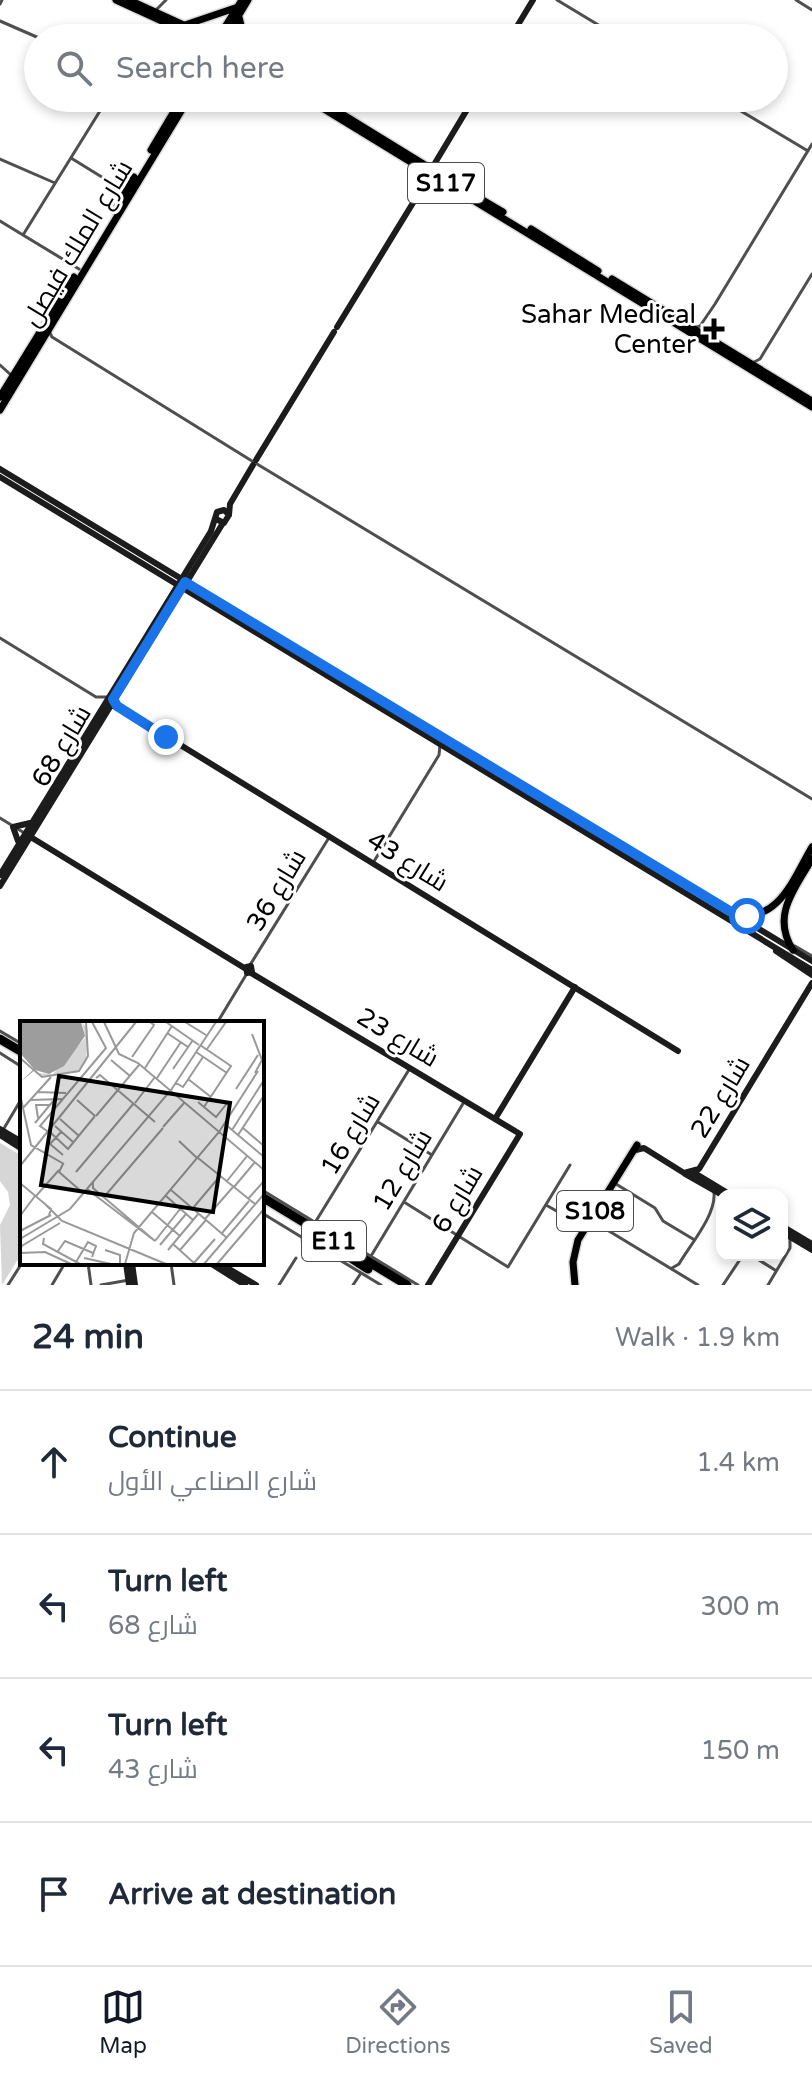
<!DOCTYPE html>
<html lang="en">
<head>
<meta charset="utf-8">
<style>
	:root { --surface:#fff; --page:#f6f6f7; --text:#1f2937; --muted:#747a83; --line:#e0e1e3; --accent:#111827 }
	body { margin:0; font-family:"Varela Round",Cairo,sans-serif; background:var(--page); color:var(--text) }
	.controls { position:absolute; right:24px; bottom:24px; display:grid; overflow:hidden; border-radius:16px; box-shadow:0 4px 12px #0003 }
	.controls button { width:72px; height:72px; display:grid; place-items:center; padding:0; border:0; border-bottom:2px solid var(--line); background:var(--surface); color:var(--text); font:40px sans-serif }
	.stop { position:absolute; width:24px; height:24px; margin:-18px; border:6px solid #1a73e8; border-radius:50%; background:#fff }
	.stop.end { background:#1a73e8; border-color:#fff; box-shadow:0 2px 8px #0008 }
	.list { margin:0; padding:0; list-style:none }
	h2 { display:flex; justify-content:space-between; align-items:center; height:104px; margin:0; padding:0 32px; font-size:34px }
	h2 small { font-size:26px; font-weight:400; color:var(--muted) }
	.list li { display:grid; grid-template-columns:52px 1fr auto; gap:24px; align-items:center; box-sizing:border-box; height:144px; padding:0 32px; border-top:2px solid var(--line) }
	.list b { display:block; font-size:30px; white-space:nowrap }
	.list p { margin:0; font-size:26px; white-space:nowrap; color:var(--muted) }
	.list em { font-size:26px; font-style:normal; color:var(--muted) }
	.icon { flex:none; width:44px; height:44px; fill:none; stroke:currentColor; stroke-width:2; stroke-linecap:round; stroke-linejoin:round }
	.map { position:relative; flex:none; width:812px; height:1285px; overflow:hidden }
	.search { position:absolute; background:var(--surface); box-shadow:0 4px 12px #0003; left:24px; right:24px; top:24px; height:88px; display:flex; align-items:center; gap:20px; box-sizing:border-box; padding:0 28px; border-radius:44px; color:var(--muted); font-size:30px }
	.sheet { height:680px; background:var(--surface) }
	nav { display:flex; justify-content:space-around; align-items:center; box-sizing:border-box; height:112px; border-top:2px solid var(--line); background:var(--surface); font-size:22px; color:var(--muted) }
	nav a { display:grid; justify-items:center; gap:4px }
	nav .on { color:var(--accent) }
	.map>svg:first-child { display:block }
	.green { fill:#d6d6d6 }
	.lines { fill:none; stroke-linecap:round; stroke-linejoin:round }
	.primary-casing { stroke:#dbdbdb; stroke-width:10 }
	.highway-casing { stroke:#dbdbdb; stroke-width:12 }
	.street { stroke:#4f4f4f; stroke-width:3 }
	.secondary { stroke:#1c1c1c; stroke-width:6 }
	.primary { stroke:#000; stroke-width:7 }
	.highway { stroke:#000; stroke-width:9 }
	.route { stroke:#1a73e8; stroke-width:10 }
	.poi-dot { fill:#000; stroke:#fff; stroke-width:3 }
	.labels { text-anchor:middle; stroke-width:6; stroke-linejoin:round; paint-order:stroke }
	.shield { fill:#fff; stroke:#4c4c4c; stroke-width:2 }
	.shield-label { font-size:24px; font-weight:bold; fill:#000 }
	.street-label { font-size:26px; fill:#000; stroke:#fff }
	.poi-label { font-size:26px; fill:#000; stroke:#fff; text-anchor:end }
	.inset-road { fill:none; stroke:#999; stroke-width:2 }
	.view { fill:#000; fill-opacity:0.15; stroke:#000; stroke-width:4 }
	.inset-edge { fill:none; stroke:#000; stroke-width:4 }
</style>
</head>
<body>
<div class="map">
<svg width="812" height="1285" viewBox="0 0 812 1285">
	<rect width="100%" height="100%" fill="#fff"/>
	<path class="green" d="M0 1143 22 1156V1253L2 1285 0 1225 10 1205 8 1192 0 1181Z"/>
	<g class="lines">
		<defs>
			<path id="primary" d="M116 0 199 38
				M129 0 212 38
				M239 17 244 38
				M185 25 238 7
				M218 38 242 0
				M225 38 248 0
				M306 98 812 407
				M316 98 438 173
				M151 150 182 98
				M469 192 503 212
				M114 211 134 177
				M531 229 598 271
				M612 279 812 401
				M0 397 74 277
				M0 410 189 98
				M733 913C778 926 794 877 812 847
				M793 950C771 916 794 890 812 859
				M575 1285 573 1262 578 1240 637 1145"/>
			<path id="highway" d="M0 1039 22 1052
				M262 1197 407 1285
				M306 1240 314 1236
				M340 1251 368 1269"/>
		</defs>
		<use href="#primary" class="primary-casing"/>
		<use href="#highway" class="highway-casing"/>
		<path class="street" d="M557 0 620 38
			M796 0 812 10
			M0 4 2 0
			M155 11 166 0
			M0 21 39 38
			M719 98 808 151
			M71 158 118 187 127 188
			M0 159 55 183
			M0 221 79 269
			M23 235 108 98
			M694 328 700 326 715 304 812 144
			M49 331 52 337 252 461
			M752 363 760 359 812 274
			M0 365 11 375
			M257 464 812 799
			M0 638 96 697H107
			M0 818 26 834
			M373 863 439 755 440 745
			M795 946 812 956
			M250 965 330 836
			M217 1023 246 975
			M0 1031 22 1044
			M0 1053 22 1067
			M378 1122 432 1155
			M3 1130 22 1098
			M616 1184 655 1208 663 1221 693 1239
			M262 1190 418 1285
			M404 1202 508 1267 570 1165
			M546 1205 583 1226
			M262 1213 303 1238
			M594 1218 599 1225 698 1285
			M316 1221 410 1068
			M310 1242 381 1285
			M751 1255 775 1270
			M371 1256 464 1102
			M88 1263 91 1285
			M171 1263 174 1285
			M672 1268 679 1264C690 1245 716 1215 714 1193
			M8 1285 22 1263
			M52 1285 65 1263
			M101 1285 129 1280
			M279 1285 296 1258
			M353 1285 361 1273
			M723 1285 743 1255
			M768 1285 790 1248V1239"/>
		<path class="secondary" d="M510 38 533 0
			M436 171 435 163 474 98
			M337 327 427 180 426 172
			M256 460 334 332
			M0 469 812 961
			M0 477 812 970
			M229 515 230 504 253 465
			M109 706H117L678 1051
			M29 836 246 969
			M18 841 13 827 30 823
			M0 875 211 531 217 512 224 510 229 515 224 523 216 519
			M0 886 223 523
			M776 951 812 975
			M251 966 252 972 247 973 246 967Z
			M251 973 520 1134 428 1285
			M495 1119 575 987
			M0 1129 22 1142
			M0 1135 22 1149
			M636 1150 644 1148 684 1173 699 1169 812 983
			M693 1172 731 1195
			M685 1174 722 1195
			M782 1226 812 1244
			M782 1232 812 1250
			M126 1263 129 1285
			M132 1263 135 1285
			M210 1263 245 1285
			M219 1263 256 1285"/>
		<use href="#primary" class="primary"/>
		<use href="#highway" class="highway"/>
	</g>
	<g class="lines">
		<path class="route" d="M166 737 117 706 113 699 185 582 733 913 747 916"/>
	</g>
	<path class="poi-dot" d="M710 317h8v8h8v8h-8v8h-8v-8h-8v-8h8z"/>
	<g class="labels">
		<g class="shield">
			<rect x="408" y="163" width="76" height="40" rx="6"/>
			<rect x="557" y="1191" width="76" height="40" rx="6"/>
			<rect x="302" y="1221" width="64" height="40" rx="6"/>
		</g>
		<g class="shield-label">
			<text x="446" y="191">S117</text>
			<text x="595" y="1219">S108</text>
			<text x="334" y="1249">E11</text>
		</g>
		<g class="street-label">
			<text transform="translate(77 243) rotate(-59)" y="9">شارع الملك فيصل</text>
			<text transform="translate(61 746) rotate(-59)" y="9">شارع 68</text>
			<text transform="translate(408 861) rotate(32)" y="9">شارع 43</text>
			<text transform="translate(276 890) rotate(-59)" y="9">شارع 36</text>
			<text transform="translate(398 1037) rotate(31)" y="9">شارع 23</text>
			<text transform="translate(720 1097) rotate(-59)" y="9">شارع 22</text>
			<text transform="translate(350 1134) rotate(-59)" y="9">شارع 16</text>
			<text transform="translate(402 1170) rotate(-59)" y="9">شارع 12</text>
			<text transform="translate(457 1199) rotate(-59)" y="9">شارع 6</text>
		</g>
		<g class="poi-label">
			<text x="696" y="323">Sahar Medical<tspan x="696" dy="30">Center</tspan></text>
		</g>
	</g>
	<g transform="translate(20 1021)">
		<rect width="244" height="244" fill="#fff"/>
		<path d="M62 1 68 9 66 40 68 33 67 39 63 45 57 50 22 55 17 53 15 52 13 50 0 36 15 52 33 53 65 17Z" fill="#d6d6d6"/>
		<path d="M0 1H61L65 15 44 45 29 53 15 49 0 61 14 48 0 32Z" fill="#9d9d9d"/>
		<path class="inset-road" d="M84 1 99 33 118 42 244 149M146 1 179 24M165 1 186 14M147 12 168 26M232 13 242 39 235 52M180 24 211 45 184 86M187 28 206 1M176 31 207 52M112 36 134 4 130 1M0 37 22 56 59 50 68 35 66 1M91 39 110 55M125 47 152 5M153 48 173 19M76 57 80 54 135 101M137 57 161 21M168 58 191 76M156 62 163 66 183 36M216 68 238 34M17 71 46 72M0 73 11 124 44 143M11 79 42 78M57 79 75 95M178 81 196 96 208 81M115 82 135 56M3 87 31 56M76 95 119 44M18 97 16 84H30M40 98 59 115M15 102 34 79M205 103 244 136M35 105 53 121M143 106 164 82M223 107 244 125M212 109 244 59M27 110 20 105 86 27 72 1M30 111 48 128 75 95M41 111 30 123 43 134M218 114 243 76M159 120 177 137M178 137 235 183M43 143 39 151 62 171M0 145 116 1M56 151 114 82M207 160 227 135M0 162 31 188 29 194M214 166 235 141M67 168 135 220 73 167V161M151 169 207 217M16 175 39 149M146 175 173 199M84 176 143 107M228 178 244 160M24 182 42 200 146 243M173 187 200 155M132 191 160 215M0 195 15 175M185 198 213 166M0 210 31 194M202 212 229 180M24 217 23 223 60 243M0 218 50 188 151 69 196 1M135 220 160 188M153 223 174 242M140 224 166 193M0 226 40 202M85 229 100 234V243M148 229 179 192M160 229 186 199M38 230 45 220 73 232M0 232 25 231 51 243M64 237 91 243M56 241 68 221 76 225 72 236M105 243 114 212 199 111 238 50M173 243 195 218M184 243 244 173M197 243 244 188"/>
		<path class="view" d="M39 55 210 82 193 191 21 164Z"/>
		<rect width="244" height="244" class="inset-edge"/>
	</g>
</svg>
<div class="controls">
<button><svg class="icon" aria-label="layers" viewBox="0 0 24 24"><path d="M12 4l9 5-9 5-9-5zM3 14l9 5 9-5"/></svg></button>
</div>
<div class="stop" style="left:747px;top:916px"></div>
<div class="stop end" style="left:166px;top:737px"></div>
<div class="search"><svg class="icon" aria-label="search" viewBox="0 0 24 24"><circle cx="10" cy="10" r="6"/><path d="M15 15l6 6"/></svg>Search here</div>
</div>
<section class="sheet">
<h2>24 min<small>Walk · 1.9 km</small></h2>
<ul class="list">
<li><svg class="icon" aria-label="ahead" viewBox="0 0 24 24"><path d="M12 20V5M6 11l6-6 6 6"/></svg><div><b>Continue</b><p>شارع الصناعي الأول</p></div><em>1.4 km</em></li>
<li><svg class="icon" aria-label="left" viewBox="0 0 24 24"><path d="M17 20v-9H6M10 6l-5 5 5 5"/></svg><div><b>Turn left</b><p>شارع 68</p></div><em>300 m</em></li>
<li><svg class="icon" aria-label="left" viewBox="0 0 24 24"><path d="M17 20v-9H6M10 6l-5 5 5 5"/></svg><div><b>Turn left</b><p>شارع 43</p></div><em>150 m</em></li>
<li><svg class="icon" aria-label="arrive" viewBox="0 0 24 24"><path d="M6 21V4h12l-3 4 3 4H6"/></svg><div><b>Arrive at destination</b></div></li>
</ul>
</section>
<nav>
<a class="on"><svg class="icon" aria-label="map" viewBox="0 0 24 24"><path d="M3 6l6-2 6 2 6-2v14l-6 2-6-2-6 2zM9 4v14M15 6v14"/></svg>Map</a>
<a><svg class="icon" aria-label="directions" viewBox="0 0 24 24"><path d="M12 3l9 9-9 9-9-9zM9 14v-3h6M13 9l2 2-2 2"/></svg>Directions</a>
<a><svg class="icon" aria-label="saved" viewBox="0 0 24 24"><path d="M7 4h10v16l-5-4-5 4z"/></svg>Saved</a>
</nav>
</body>
</html>
